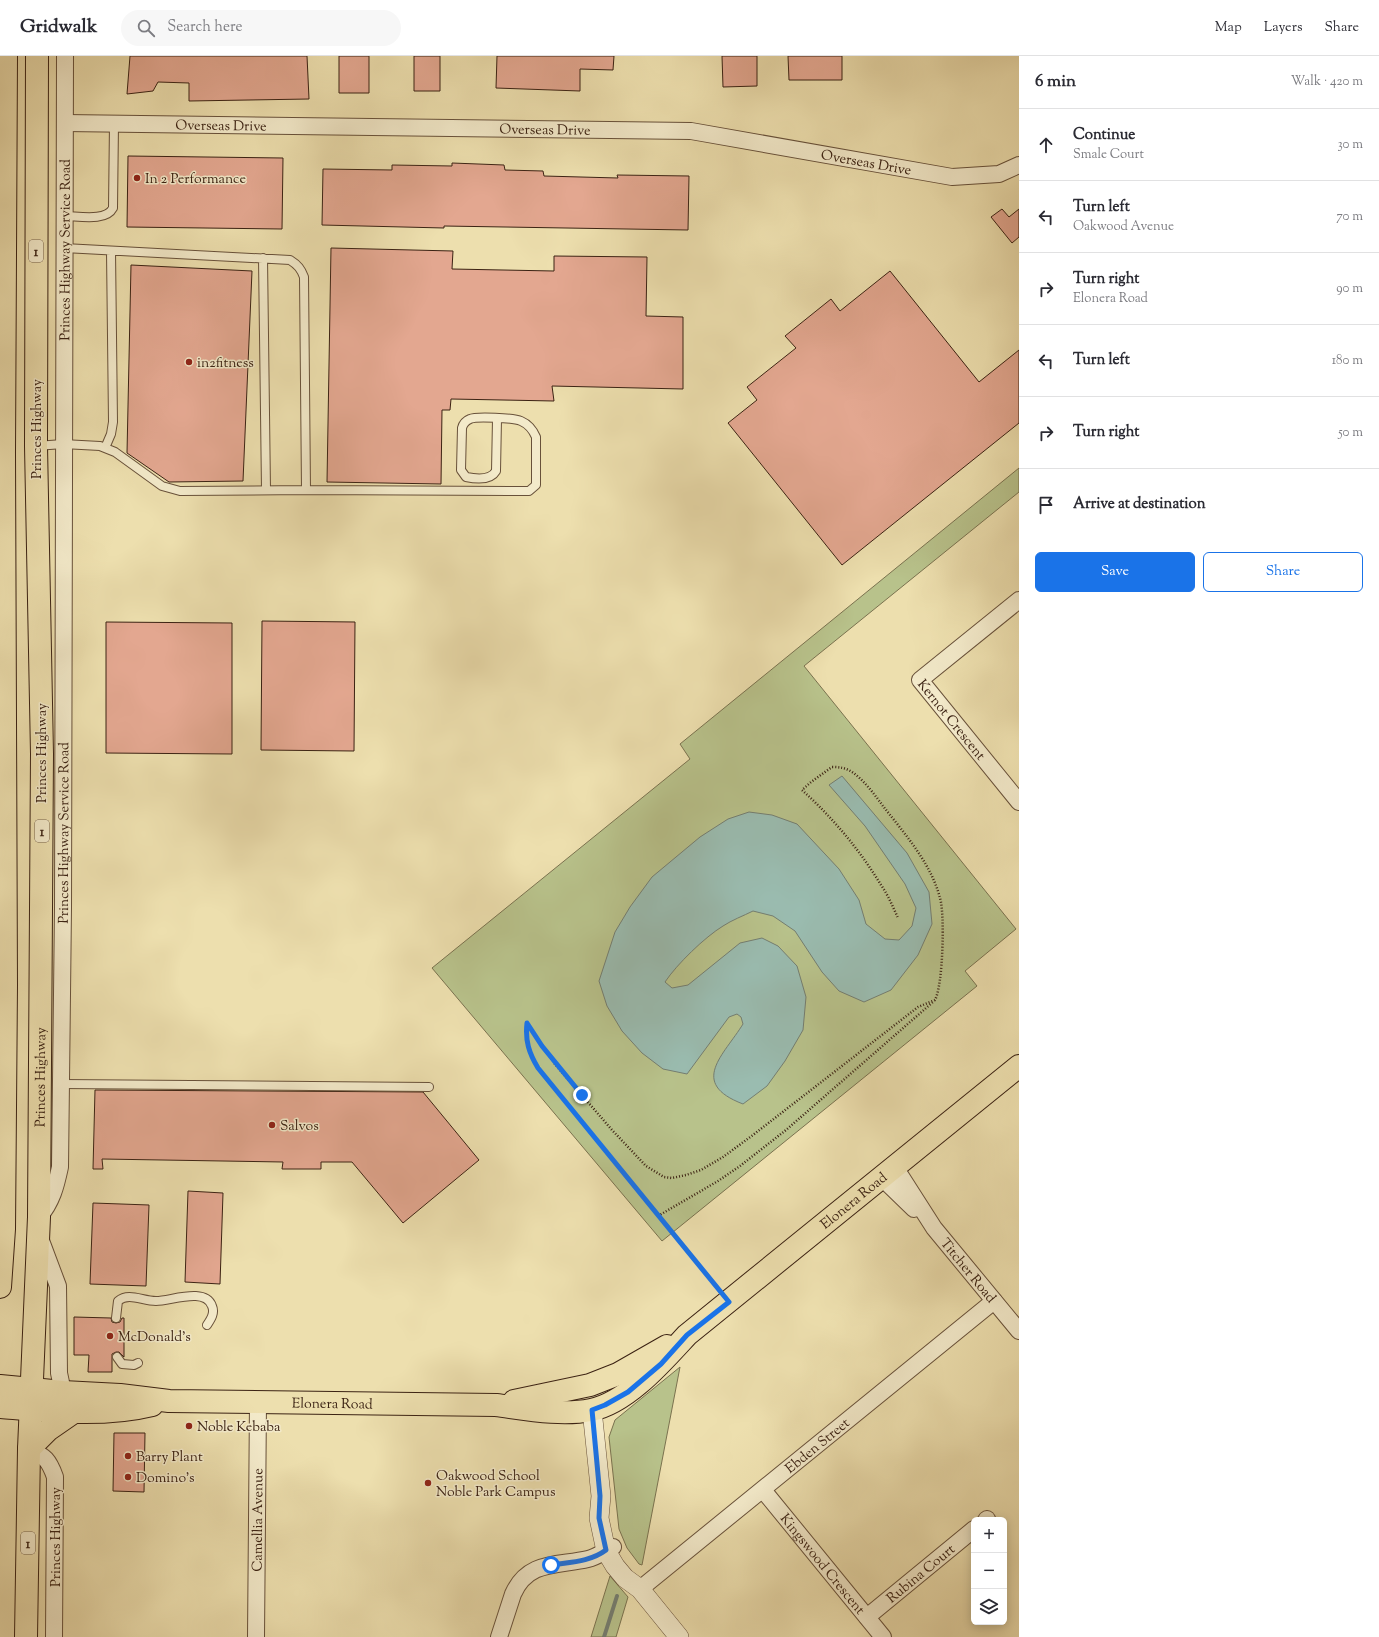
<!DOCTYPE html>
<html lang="en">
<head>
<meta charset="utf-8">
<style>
	:root { --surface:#fff; --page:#f7f7f7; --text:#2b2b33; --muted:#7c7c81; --line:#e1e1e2; --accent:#1a73e8 }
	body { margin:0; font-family:"Sorts Mill Goudy",serif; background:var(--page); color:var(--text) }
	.controls { position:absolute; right:12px; bottom:12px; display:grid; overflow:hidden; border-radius:6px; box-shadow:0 2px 10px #0003 }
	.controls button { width:36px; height:36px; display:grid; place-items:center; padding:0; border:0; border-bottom:1px solid var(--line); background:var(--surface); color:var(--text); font:20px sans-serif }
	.stop { position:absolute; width:12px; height:12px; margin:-9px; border:3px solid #1a73e8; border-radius:50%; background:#fff }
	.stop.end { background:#1a73e8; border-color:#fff; box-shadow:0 1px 4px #0008 }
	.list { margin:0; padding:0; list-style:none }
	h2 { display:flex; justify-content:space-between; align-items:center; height:52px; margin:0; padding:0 16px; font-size:17px }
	h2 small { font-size:13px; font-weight:400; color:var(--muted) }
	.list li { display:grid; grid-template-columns:26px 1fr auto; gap:12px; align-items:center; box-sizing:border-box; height:72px; padding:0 16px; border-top:1px solid var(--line) }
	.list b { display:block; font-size:15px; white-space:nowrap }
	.list p { margin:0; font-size:13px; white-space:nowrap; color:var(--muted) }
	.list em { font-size:13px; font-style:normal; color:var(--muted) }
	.actions { display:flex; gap:8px; padding:12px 16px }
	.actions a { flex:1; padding:9px 0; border:1px solid var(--accent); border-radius:6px; text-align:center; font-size:14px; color:var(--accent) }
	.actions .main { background:var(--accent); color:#fff }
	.icon { flex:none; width:22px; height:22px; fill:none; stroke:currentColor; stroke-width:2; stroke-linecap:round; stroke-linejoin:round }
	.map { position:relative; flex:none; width:1019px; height:1581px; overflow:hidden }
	header { display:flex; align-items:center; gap:24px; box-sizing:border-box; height:56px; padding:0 20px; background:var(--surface); border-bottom:1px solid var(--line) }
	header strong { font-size:19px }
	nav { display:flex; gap:22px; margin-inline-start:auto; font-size:14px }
	.search { width:280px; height:36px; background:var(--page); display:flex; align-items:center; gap:10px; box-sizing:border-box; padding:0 14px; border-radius:22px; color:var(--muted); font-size:15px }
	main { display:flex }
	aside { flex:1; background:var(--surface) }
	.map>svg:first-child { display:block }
	.green { fill:#b8c28b; stroke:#7a724f }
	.water { fill:#9abcb0; stroke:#747e71 }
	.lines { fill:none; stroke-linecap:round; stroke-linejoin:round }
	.stream { stroke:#747e71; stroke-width:4 }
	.building { fill:#e3a790; stroke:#3b2213 }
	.service-casing { stroke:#68513a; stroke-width:10 }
	.minor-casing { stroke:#68513a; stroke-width:18 }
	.tertiary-casing { stroke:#68513a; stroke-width:20 }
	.primary-casing { stroke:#3b2213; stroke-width:24 }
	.trunk-casing { stroke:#3b2213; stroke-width:24 }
	.path { stroke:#3b2213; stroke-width:2.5; stroke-dasharray:1 2; stroke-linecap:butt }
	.service { stroke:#f3eaca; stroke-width:8 }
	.minor { stroke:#f3eaca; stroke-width:16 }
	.tertiary { stroke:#f3eaca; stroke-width:19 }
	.primary { stroke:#eddfae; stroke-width:22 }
	.trunk { stroke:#eddfae; stroke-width:22 }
	.route { stroke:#1a73e8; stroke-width:5 }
	.poi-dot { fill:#8f2418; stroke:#f3eaca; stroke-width:1.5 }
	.labels { text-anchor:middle; stroke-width:3; stroke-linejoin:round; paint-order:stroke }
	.shield { fill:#f3eaca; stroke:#725e4a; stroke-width:1 }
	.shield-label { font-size:13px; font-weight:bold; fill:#3b2213 }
	.street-label { font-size:14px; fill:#3b2213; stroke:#f3eaca }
	.poi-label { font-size:14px; fill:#3b2213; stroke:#f3eaca; text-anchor:start }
</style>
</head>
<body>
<header>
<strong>Gridwalk</strong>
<div class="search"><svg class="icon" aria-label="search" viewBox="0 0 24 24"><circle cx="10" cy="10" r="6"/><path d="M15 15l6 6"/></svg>Search here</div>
<nav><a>Map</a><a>Layers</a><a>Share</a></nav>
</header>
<main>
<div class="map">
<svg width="1019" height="1581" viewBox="0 0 1019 1581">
	<rect width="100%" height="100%" fill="#eddfae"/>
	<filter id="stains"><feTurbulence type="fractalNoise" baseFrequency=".005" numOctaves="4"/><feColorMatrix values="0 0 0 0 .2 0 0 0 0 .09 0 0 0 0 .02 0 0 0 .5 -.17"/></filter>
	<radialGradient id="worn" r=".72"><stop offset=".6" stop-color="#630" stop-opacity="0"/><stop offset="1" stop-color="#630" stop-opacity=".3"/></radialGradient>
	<path class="green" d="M1019 412V436L804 610 1016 873 965 915 977 930 662 1185 432 912 690 703 680 688Z
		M680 1311 642 1509 639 1508 627 1492 619 1473 609 1381 615 1364Z
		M610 1520 628 1541 616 1581H591Z"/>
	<path class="water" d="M842 720 907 797 929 836 932 868 918 899 891 934 864 946 839 935 822 916 795 875 773 860 753 855C743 860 732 864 723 870 705 881 677 908 665 926L672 932 688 929 740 887 762 882 778 890 797 910 806 941 803 974 785 1005 767 1030 743 1048C688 1027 724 999 743 968L741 961 737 958 729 961 687 1018 663 1013 642 997 622 975 607 950 599 925 615 876 630 851 652 821 700 781 728 763 749 756 772 759 797 768 839 813 859 844 866 868 885 883 899 884 912 870 916 852 905 828 865 770 829 729Z"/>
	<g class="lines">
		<path class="stream" d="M604 1581 617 1540"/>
	</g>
	<path class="building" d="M130 0H307L309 43 189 45V27L158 26 153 35 127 38Z
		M339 0H369V37H339Z
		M414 0H440V35H414Z
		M497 0H614L613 14 580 13V35L496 32Z
		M722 0H757V30L723 31Z
		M788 0H842V24H789Z
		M128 100 283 102 282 173 127 171Z
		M452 107 504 109 505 114 543 115 544 120 618 122 617 119 689 120 688 174 444 170V172L322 169 323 113 392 114V109L452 110Z
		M1002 153 1009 161 1019 153V181L1012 187 991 161Z
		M331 192 453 195 452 213 554 215V200L647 201 646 260 683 261V333L552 330 554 345 451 343 450 354H442L441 428 327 426Z
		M131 209 252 215 243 425 169 426 127 397Z
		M890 215 979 326 1019 294V367L842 509 728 367 757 344 747 331 796 292 785 280 831 243 840 255Z
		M262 565 355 566 354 695 261 694Z
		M106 566 232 567V698L106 697Z
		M95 1034 423 1036 479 1104 403 1167 352 1106H321V1113H282L283 1106 102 1103 103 1113H93Z
		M188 1135 223 1137 220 1228 185 1226Z
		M93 1147 149 1149 146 1230 90 1228Z
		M74 1261 111 1262 112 1266 116 1267 120 1266 122 1262H124V1301L119 1296H116L112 1298V1316H88L89 1299H74Z
		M114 1377H145L144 1436 113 1435Z"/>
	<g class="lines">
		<defs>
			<path id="service" d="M64 160C78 160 106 166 113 152L114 67
				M263 202 266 434
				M36 390 63 388 100 390 115 396 162 430 180 435 306 434 304 221C301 213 298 209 290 204L64 192
				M105 392 111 378 113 366 111 195
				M306 434 529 435 536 429V381C533 374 528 368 521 365 514 362 476 360 470 363 465 365 463 368 462 372L461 414 466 421C476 423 491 424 496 415L497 363
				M61 1028 429 1031
				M116 1262 118 1245C129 1236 142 1245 156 1245 171 1245 205 1231 212 1250 215 1257 211 1263 207 1269
				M117 1301 122 1308 134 1309 138 1307"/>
			<g id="minor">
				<path id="s1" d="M65 67 691 75 952 121 999 118 1019 109"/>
				<path id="s2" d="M1019 544 920 624 1019 746"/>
				<path id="s3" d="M895 1111 934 1172 1019 1275"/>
				<path d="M882 1122 914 1153"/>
				<path id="s4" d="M39 1161C52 1146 56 1130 60 1111L63 852 65 0"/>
				<path d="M40 1182 58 1230 59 1317 63 1336"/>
				<path d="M29 1393C45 1400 49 1404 55 1421L54 1581"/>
				<path id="s5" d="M763 1434 883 1581"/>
				<path d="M986 1464 987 1463"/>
				<path id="s6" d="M640 1533 994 1245"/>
				<path id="s7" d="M867 1561 974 1473"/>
				<path id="s8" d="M256 1581 258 1346"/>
				<path d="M499 1581 513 1538C528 1504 558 1510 588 1503 597 1501 604 1495 613 1491"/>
			</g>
			<path id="tertiary" d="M592 1354 601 1440 599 1462 606 1495 615 1510 625 1522 640 1533 679 1581"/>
			<g id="primary">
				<path id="s9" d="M0 1330 63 1336 120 1339 169 1345 496 1349C526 1353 561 1360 591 1354 627 1347 663 1305 687 1279L1019 1010"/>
				<path d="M514 1345 590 1329 618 1318 667 1290"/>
				<path d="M0 1351C50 1355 103 1361 152 1349"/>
			</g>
			<g id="trunk">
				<path d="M0 1231 4 1173 6 929 4 397 6 0"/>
				<path d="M29 1393 48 1374 74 1356"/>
				<path id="s10" d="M26 1581 29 1393 39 1161 42 698 36 390 37 0"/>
			</g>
		</defs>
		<use href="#service" class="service-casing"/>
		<use href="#minor" class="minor-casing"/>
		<use href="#tertiary" class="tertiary-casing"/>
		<use href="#primary" class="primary-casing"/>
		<use href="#trunk" class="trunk-casing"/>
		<path class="path" d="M658 1160 718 1125 740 1110 786 1074 933 946
			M718 1233 538 1012C529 997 525 985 527 967L555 1008 612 1074 646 1110 664 1121 672 1122 686 1119 701 1114 723 1101 753 1079 918 951 935 944C943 929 945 858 940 842 931 807 904 777 883 750 874 738 864 724 852 716 846 712 840 711 832 711L811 726 802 734C832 761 860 794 881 829 888 839 893 851 898 862"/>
		<use href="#service" class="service"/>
		<use href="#minor" class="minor"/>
		<use href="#tertiary" class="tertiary"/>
		<use href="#primary" class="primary"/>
		<use href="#trunk" class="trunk"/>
	</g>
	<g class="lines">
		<path class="route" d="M551 1509C570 1506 590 1506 606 1494L599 1462 600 1440 592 1354 605 1349 628 1336 661 1308 687 1279 729 1246 538 1012C529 997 525 985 527 967L542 990 582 1039"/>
	</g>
	<g class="poi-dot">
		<circle cx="137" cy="122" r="4"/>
		<circle cx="189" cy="306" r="4"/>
		<circle cx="272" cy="1069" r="4"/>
		<circle cx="110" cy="1280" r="4"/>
		<circle cx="189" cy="1370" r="4"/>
		<circle cx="128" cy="1400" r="4"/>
		<circle cx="128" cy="1421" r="4"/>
		<circle cx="428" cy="1427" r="4"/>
	</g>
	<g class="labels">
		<g class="shield">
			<rect x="29" y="184" width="14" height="22" rx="3"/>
			<rect x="35" y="764" width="14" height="22" rx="3"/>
			<rect x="21" y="1476" width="14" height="22" rx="3"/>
		</g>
		<g class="shield-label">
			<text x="36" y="200">1</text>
			<text x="42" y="780">1</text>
			<text x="28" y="1492">1</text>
		</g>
		<g class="street-label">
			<text dy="5" stroke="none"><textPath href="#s1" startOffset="156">Overseas Drive</textPath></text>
			<text dy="5" stroke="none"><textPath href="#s1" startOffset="480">Overseas Drive</textPath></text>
			<text dy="5" stroke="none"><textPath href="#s1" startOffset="804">Overseas Drive</textPath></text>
			<text dy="5" stroke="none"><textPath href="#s4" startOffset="972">Princes Highway Service Road</textPath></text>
			<text transform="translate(36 373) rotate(-90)" y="5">Princes Highway</text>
			<text dy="5" stroke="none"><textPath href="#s2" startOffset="178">Kernot Crescent</textPath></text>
			<text transform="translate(41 697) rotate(-90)" y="5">Princes Highway</text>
			<text dy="5" stroke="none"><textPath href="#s4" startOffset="389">Princes Highway Service Road</textPath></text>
			<text dy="5" stroke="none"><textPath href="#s10" startOffset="560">Princes Highway</textPath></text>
			<text dy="5" stroke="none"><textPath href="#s9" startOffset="930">Elonera Road</textPath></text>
			<text dy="5" stroke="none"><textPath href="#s3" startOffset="127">Titcher Road</textPath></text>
			<text dy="5" stroke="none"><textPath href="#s9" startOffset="333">Elonera Road</textPath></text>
			<text dy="5" stroke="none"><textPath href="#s6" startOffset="228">Ebden Street</textPath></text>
			<text dy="5" stroke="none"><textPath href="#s8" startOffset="117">Camellia Avenue</textPath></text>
			<text transform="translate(55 1481) rotate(-90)" y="5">Princes Highway</text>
			<text dy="5" stroke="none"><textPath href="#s5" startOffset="95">Kingswood Crescent</textPath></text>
			<text dy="5" stroke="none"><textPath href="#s7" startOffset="69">Rubina Court</textPath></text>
		</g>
		<g class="poi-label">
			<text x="145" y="127">In 2 Performance</text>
			<text x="197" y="311">in2fitness</text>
			<text x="280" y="1074">Salvos</text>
			<text x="118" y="1285">McDonald's</text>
			<text x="197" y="1375">Noble Kebaba</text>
			<text x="136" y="1405">Barry Plant</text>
			<text x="436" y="1424">Oakwood School<tspan x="436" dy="16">Noble Park Campus</tspan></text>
			<text x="136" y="1426">Domino's</text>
		</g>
	</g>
	<rect width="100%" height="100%" filter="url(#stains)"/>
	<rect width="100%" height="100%" fill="url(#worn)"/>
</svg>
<div class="controls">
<button>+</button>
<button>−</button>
<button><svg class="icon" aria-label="layers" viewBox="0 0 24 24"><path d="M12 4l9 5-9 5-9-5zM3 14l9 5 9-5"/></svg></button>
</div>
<div class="stop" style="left:551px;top:1509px"></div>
<div class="stop end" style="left:582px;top:1039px"></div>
</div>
<aside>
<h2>6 min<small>Walk · 420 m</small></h2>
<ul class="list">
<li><svg class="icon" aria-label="ahead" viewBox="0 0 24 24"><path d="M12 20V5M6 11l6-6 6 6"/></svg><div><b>Continue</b><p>Smale Court</p></div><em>30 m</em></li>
<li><svg class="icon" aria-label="left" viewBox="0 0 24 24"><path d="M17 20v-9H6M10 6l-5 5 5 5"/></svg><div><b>Turn left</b><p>Oakwood Avenue</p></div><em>70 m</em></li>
<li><svg class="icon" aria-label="right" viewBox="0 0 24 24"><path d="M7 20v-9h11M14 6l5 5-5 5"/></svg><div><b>Turn right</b><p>Elonera Road</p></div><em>90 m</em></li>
<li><svg class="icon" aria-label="left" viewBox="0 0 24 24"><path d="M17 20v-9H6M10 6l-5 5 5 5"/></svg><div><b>Turn left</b></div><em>180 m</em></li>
<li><svg class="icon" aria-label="right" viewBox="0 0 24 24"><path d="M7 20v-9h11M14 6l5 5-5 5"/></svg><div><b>Turn right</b></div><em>50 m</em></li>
<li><svg class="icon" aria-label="arrive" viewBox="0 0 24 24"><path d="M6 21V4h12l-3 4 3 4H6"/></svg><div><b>Arrive at destination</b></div></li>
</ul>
<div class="actions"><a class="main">Save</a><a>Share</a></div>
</aside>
</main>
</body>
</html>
